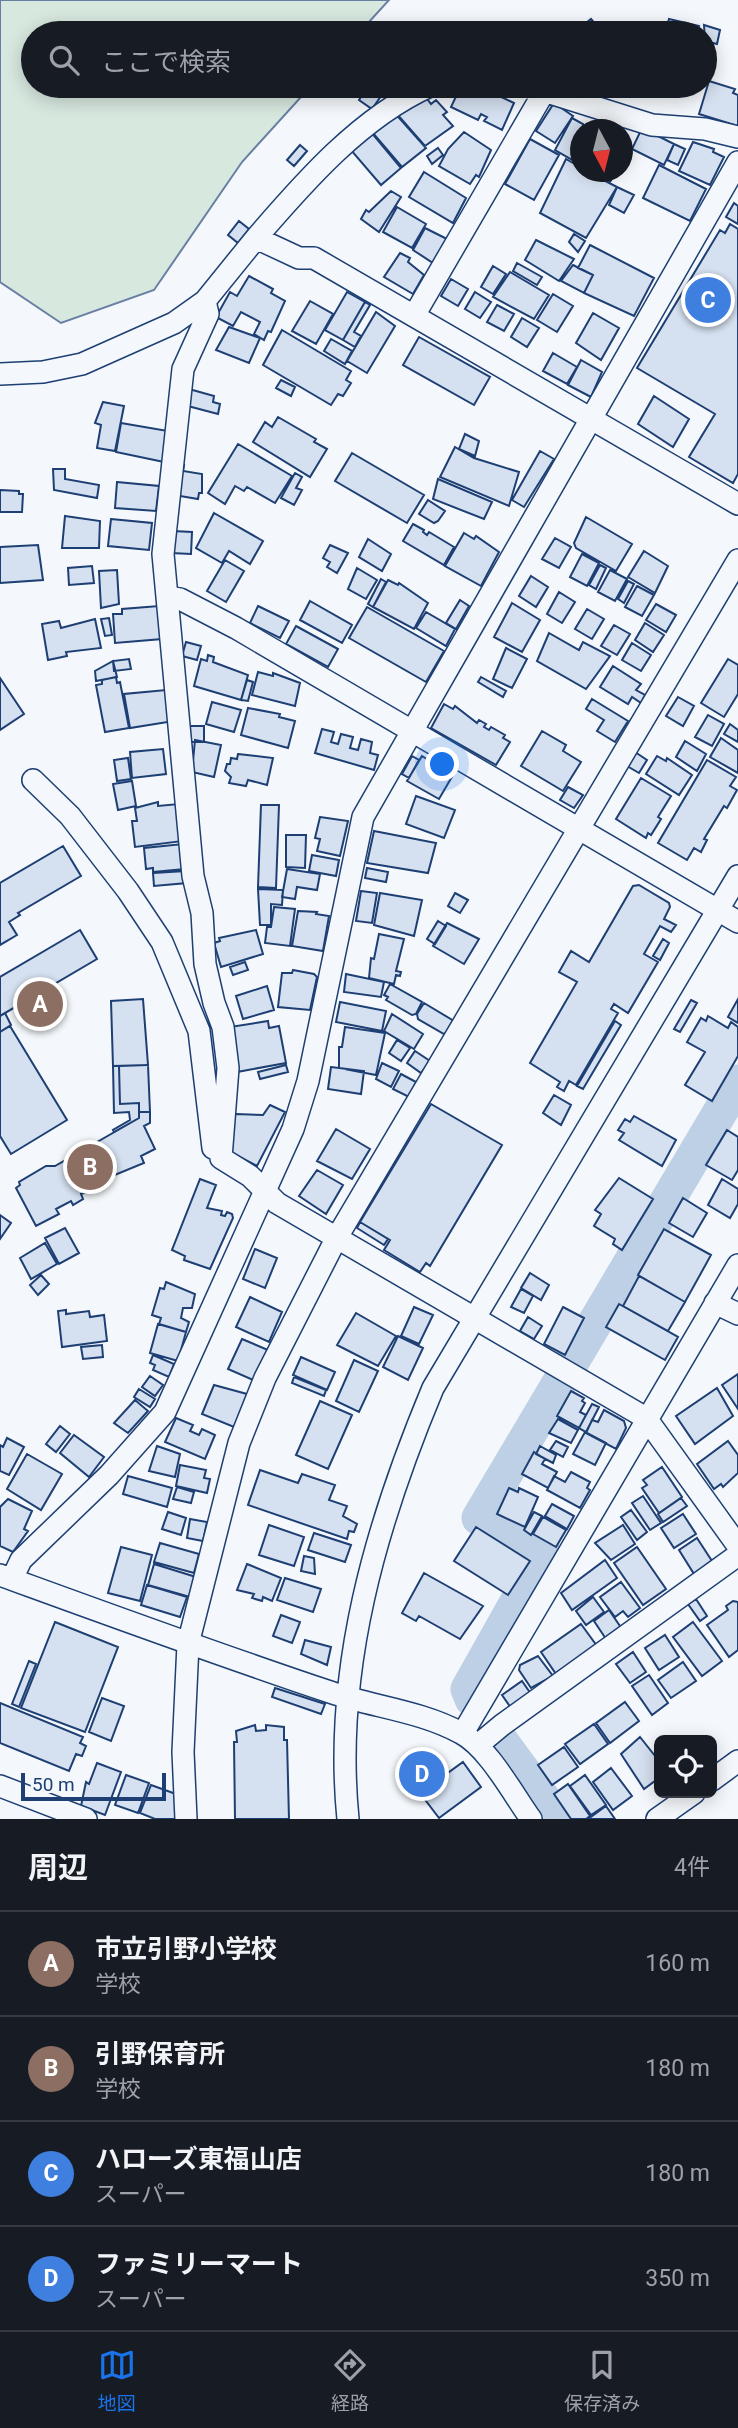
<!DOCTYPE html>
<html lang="ja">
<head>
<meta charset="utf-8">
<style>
	:root { --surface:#171b24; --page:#242831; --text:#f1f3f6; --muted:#9ea1a6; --line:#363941; --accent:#1a73e8 }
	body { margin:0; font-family:Roboto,"Noto Sans JP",sans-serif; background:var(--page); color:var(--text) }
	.controls { position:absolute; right:21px; bottom:21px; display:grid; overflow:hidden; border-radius:10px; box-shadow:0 4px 18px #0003 }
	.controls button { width:63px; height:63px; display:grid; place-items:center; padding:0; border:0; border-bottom:2px solid var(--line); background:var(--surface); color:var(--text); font:35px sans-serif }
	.compass { position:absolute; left:570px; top:119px; width:63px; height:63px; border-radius:50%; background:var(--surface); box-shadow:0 4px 18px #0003; rotate:173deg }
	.scale { position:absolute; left:21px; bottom:18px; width:145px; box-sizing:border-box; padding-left:7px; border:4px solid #1d3f73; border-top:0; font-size:19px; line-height:24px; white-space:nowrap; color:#1d3f73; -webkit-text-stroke:5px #f4f7fb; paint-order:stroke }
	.you { position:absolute; left:443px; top:765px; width:24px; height:24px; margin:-18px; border:5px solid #fff; border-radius:50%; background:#1a73e8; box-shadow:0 0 0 10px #1a73e833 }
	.badge { display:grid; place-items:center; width:46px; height:46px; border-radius:50%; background:var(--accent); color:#fff; font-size:23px; font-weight:700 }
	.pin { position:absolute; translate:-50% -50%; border:4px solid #fff; box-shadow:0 2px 7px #0006 }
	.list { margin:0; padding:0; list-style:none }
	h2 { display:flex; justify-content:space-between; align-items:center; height:91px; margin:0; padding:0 28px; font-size:30px }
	h2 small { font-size:23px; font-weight:400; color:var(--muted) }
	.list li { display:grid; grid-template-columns:46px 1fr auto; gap:21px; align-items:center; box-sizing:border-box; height:105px; padding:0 28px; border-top:2px solid var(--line) }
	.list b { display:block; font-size:26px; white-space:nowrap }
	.list p { margin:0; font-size:23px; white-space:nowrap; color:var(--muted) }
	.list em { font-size:23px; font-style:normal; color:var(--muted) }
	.icon { flex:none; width:38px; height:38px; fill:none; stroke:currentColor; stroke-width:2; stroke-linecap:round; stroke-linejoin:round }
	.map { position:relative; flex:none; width:738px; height:1819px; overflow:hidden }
	.search { position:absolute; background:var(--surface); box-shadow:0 4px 18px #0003; left:21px; right:21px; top:21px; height:77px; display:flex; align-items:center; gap:18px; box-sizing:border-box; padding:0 24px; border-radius:38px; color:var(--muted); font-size:26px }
	.sheet { height:511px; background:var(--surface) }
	nav { display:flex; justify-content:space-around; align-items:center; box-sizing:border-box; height:98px; border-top:2px solid var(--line); background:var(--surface); font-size:19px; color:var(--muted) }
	nav a { display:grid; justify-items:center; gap:4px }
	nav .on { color:var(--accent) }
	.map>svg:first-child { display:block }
	.green { fill:#d7e8df; stroke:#687fa3; stroke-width:2 }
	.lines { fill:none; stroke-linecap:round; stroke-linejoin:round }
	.river { stroke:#bed0e5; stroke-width:35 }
	.building { fill:#d5e0f0; stroke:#1d3f73; stroke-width:2 }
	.minor-casing { stroke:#1d3f73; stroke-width:24 }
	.minor { stroke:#f4f7fb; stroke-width:21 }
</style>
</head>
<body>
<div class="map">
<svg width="738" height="1819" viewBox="0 0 738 1819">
	<rect width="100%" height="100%" fill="#f4f7fb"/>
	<path class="green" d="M0 0H389L359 33H33V86H311L242 162 154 290 61 323 0 282Z"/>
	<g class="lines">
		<path class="river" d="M472 1699 468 1689 544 1554 479 1518 738 1082
			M498 1737 558 1819"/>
	</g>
	<path class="building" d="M591 19 603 33H574Z
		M669 19 699 26 697 33H665Z
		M704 25 720 30 717 44 705 41Z
		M709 81 735 89 733 93 738 95V126L699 114Z
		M368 86H388L372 109 359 100Z
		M461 86 479 90 480 87 514 103 502 130 484 121 487 117 481 114 478 120 451 107Z
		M425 96 431 104 436 100 447 112 443 115 453 126 425 146 396 113Z
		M554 103 573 116 555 143 536 131Z
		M393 111 426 148 402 167 372 132Z
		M572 118 583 124 580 154 576 162 555 150Z
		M642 128 674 144 664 165 632 149Z
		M371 132 401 168 381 185 350 149Z
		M464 132 491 150 479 177 476 175 470 184 439 166 448 149Z
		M530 139 559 155 534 200 505 184Z
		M693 142 714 149 713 152 724 157 710 185 679 171Z
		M674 144 685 149 678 165 667 160Z
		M300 145 307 151 294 166 287 160Z
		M438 148 443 155 432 164 427 156Z
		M566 159 580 167V172H588L617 187 586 238 540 213Z
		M659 165 706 189 690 221 643 198Z
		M424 172 466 198 453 223 409 197Z
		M591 172H616L610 182Z
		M617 187 634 195 624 213 609 205Z
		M391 191 401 197 379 232 361 219 366 210 369 212Z
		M734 203 738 206V224L726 217Z
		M397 207 426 224 412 248 383 232Z
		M239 221 249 229 238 243 228 235Z
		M730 224 738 229V474L733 483 689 457 715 414 637 368 720 230 725 233Z
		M425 228 447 239 433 263 413 250Z
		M574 234 585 241 578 252 569 242Z
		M536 240 574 259 559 281 525 260Z
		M590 245 654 278 634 316 584 293 593 275 578 268Z
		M400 253 410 258 408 262 424 275 413 294 384 277Z
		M517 263 542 277 537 285 513 271Z
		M573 265 593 275 584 293 561 281Z
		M493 266 506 274 493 294 481 287Z
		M510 272 549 295 534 319 493 297Z
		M249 276 273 289 271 293 285 301 271 332 268 331 264 340 254 334 260 322 241 312 233 326 216 317 230 292 237 296Z
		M451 279 468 289 458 306 441 296Z
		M347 292 365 302 343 340 325 330Z
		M475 292 491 302 480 318 465 309Z
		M553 294 573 306 557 332 537 320Z
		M310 301 333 314 316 344 292 331Z
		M365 302 370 305 354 332 361 336 355 347 343 340Z
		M497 305 514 314 504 331 487 322Z
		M376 312 395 326 367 373 347 361Z
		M593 313 619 328 601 360 576 343Z
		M522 318 539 328 527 347 511 337Z
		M229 327 260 338 249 363 216 350Z
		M282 330 351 371 346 380 351 383 343 396 338 394 331 405 263 365Z
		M419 337 490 377 474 405 403 365Z
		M331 339 352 351 345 364 324 351Z
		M553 353 577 367 567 384 543 371Z
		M581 360 602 372 591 397 568 385Z
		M281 380 295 387 291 396 276 388Z
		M189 389 214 396 213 402 220 404 218 414 184 405Z
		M654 396 689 419 673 447 638 424Z
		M103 402 124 406 115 451 97 448 101 425 95 423Z
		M278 417 316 439 314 442 327 449 310 477 253 442 265 422 272 427Z
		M121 423 168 431 164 462 116 452Z
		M465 434 479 441 475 456 459 449Z
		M238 444 292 476 275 503 247 487 244 491 235 486 225 504 208 493Z
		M455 447 474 458 519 472 509 506 440 477Z
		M540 451 554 459 524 507 512 500Z
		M352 453 424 495 407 523 335 481Z
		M179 465H184L183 471 202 474V493H199L198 499 174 495Z
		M53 469H65V479L99 485 97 498 54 490Z
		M295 473 302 477 296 488 302 490 294 505 281 498Z
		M438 479 492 502 484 519 433 499Z
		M117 482 159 486 156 511 115 508Z
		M0 490 19 491V494H23L22 512H0Z
		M428 500 445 511 438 521 434 523 419 514Z
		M214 513 263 541 250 564 229 551 222 563 196 548Z
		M65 516 100 521 99 548H62Z
		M586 517 632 544 616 571 576 548 574 543Z
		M111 519 152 523 149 550 108 546Z
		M413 524 424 530 423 532 427 535 429 532 454 547 444 565 403 541Z
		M173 531 192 532 191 554 171 553Z
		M464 533 474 539 476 536 499 552 481 586 445 566Z
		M555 538 571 547 559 568 542 559Z
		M368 539 391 554 382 571 359 557Z
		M38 545 43 580 0 583V547Z
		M330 545 348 553 337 573 327 567 330 562 323 558Z
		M644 551 668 566 655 593 628 577Z
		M582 554 599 563 587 586 570 577Z
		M225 560 244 571 226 602 207 591Z
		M600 565 606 568 596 589 589 585Z
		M92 566 94 583 69 585 68 568Z
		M357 568 377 580 366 599 348 589Z
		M117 570 119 604 101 608 99 571Z
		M610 570 627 579 615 601 598 592Z
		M531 576 548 587 536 607 519 596Z
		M381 579 386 582 373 607 368 604Z
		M388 580 398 585 399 583 428 603 414 629 373 607Z
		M628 581 634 584 624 603 618 599Z
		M637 586 654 595 642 616 625 607Z
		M559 592 575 602 562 623 547 614Z
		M460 600 469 606 456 629 446 623Z
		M310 601 352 625 342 643 300 620Z
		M512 603 540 620 522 652 494 637Z
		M656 604 676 615 666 632 646 620Z
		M159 606 162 639 115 643 113 614H122V609Z
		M258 606 289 621 280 638 250 623Z
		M367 607 444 651 426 682 349 638Z
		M587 609 604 619 592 639 575 629Z
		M426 612 455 629 446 646 416 628Z
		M109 618 112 635 105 636 101 619Z
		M95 619 101 648 66 652 67 656 48 660 42 624 59 621 61 628Z
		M645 623 664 635 653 652 635 640Z
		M614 625 630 634 617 655 601 646Z
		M296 626 338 649 328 667 286 644Z
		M549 633 579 650 583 642 610 656 586 689 537 661Z
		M186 642 201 646 197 660 182 656Z
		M632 643 651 655 641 671 622 660Z
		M506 648 527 659 512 688 493 679Z
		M208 655 214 657 213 662 248 675 241 700 194 686 201 659 207 661Z
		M129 659 131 669 114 671 113 661Z
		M728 659 738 665V694L724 717 701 703Z
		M113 661 117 677 96 681 95 671Z
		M613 666 641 684 636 690 645 695 641 703 632 697 628 704 600 687Z
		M258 672 273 676V673L300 683 295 706 252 695Z
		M116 677 117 683 120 682 129 728 105 732 96 685 102 684V680Z
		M481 677 506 691 503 697 478 682Z
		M0 678 24 714 0 730Z
		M247 680 253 682 248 701 241 700Z
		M166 690 174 721 130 728 124 694Z
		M678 697 694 706 683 726 666 716Z
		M592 699 628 721 615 742 597 731 604 720 586 709Z
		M212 702 241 710 234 732 206 724Z
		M444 704 453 709 455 706 477 723 479 720 486 724 484 727 489 730 491 727 505 735 503 738 510 742 496 765 431 728Z
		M248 708 280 714 279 717 295 721 288 748 241 735Z
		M708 715 724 724 712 746 695 737Z
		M730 724 738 730V742L724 734Z
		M190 726H204V742H189Z
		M322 729 334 732 331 742 338 744 341 734 353 737 350 748 358 750 361 739 372 742 370 753 378 755 374 770 315 753Z
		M542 731 566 745 563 751 581 762 563 791 521 766Z
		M721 738 738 750V773L710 757Z
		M195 740 221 745 214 777 192 772Z
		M685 741 706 754 697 771 676 757Z
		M163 749 166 774 132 778 130 752Z
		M635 752 647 760 639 773 627 766Z
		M238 754 273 758 267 785 248 780 246 786 229 783 231 777 225 771 227 764H230L231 758 237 759Z
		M412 756 419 760 409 778 402 774Z
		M422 756 453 775 439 799 407 781Z
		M657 756 666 761 667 758 692 775 679 795 646 774Z
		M128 758 131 779 117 781 114 760Z
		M707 760 736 777 730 786 737 790 727 808 724 806 704 839 707 840 701 852 694 848 687 860 658 843Z
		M641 778 671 796 658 817 661 819 651 835 648 833 646 838 616 819Z
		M132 781 136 806 118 810 113 784Z
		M568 787 583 795 574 808 560 800Z
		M416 796 455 810 444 838 406 824Z
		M158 802V806L179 804 183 841 135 847 132 821H137L135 808Z
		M261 805H279L276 888 258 887Z
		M320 817 348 821 340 856 317 851 320 839 315 838Z
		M374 831 436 843 428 873 367 863Z
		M286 835H306L305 868 286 867Z
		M183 844 185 869 153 872V868L146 869 144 848Z
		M63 846 81 876 18 913 20 915 9 922 17 935 0 945V883Z
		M312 855 339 860 336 876 309 871Z
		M367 868 388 872 386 882 365 878Z
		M287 869 320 874 317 890 297 887 295 899 282 897Z
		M186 871 187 883 154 886 153 873Z
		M639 885 669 903 670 907 664 919 676 925 671 932 660 926 644 954 658 962 628 1013 614 1004 611 1009 618 1013 576 1085 569 1081 564 1091 557 1087 560 1082 530 1063 577 982 559 972 571 951 589 962 633 886Z
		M258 889 283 890 282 905 271 904V925H260Z
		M361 891 377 893 372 923 356 921Z
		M380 893 422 900 414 936 374 925Z
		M455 893 468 900 460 913 448 906Z
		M274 907 295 909 290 946 265 943 267 927H271Z
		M298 911 317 912 316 914 329 916 323 951 292 946Z
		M438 921 446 926 435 944 427 939Z
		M447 923 479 939 464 964 433 946Z
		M80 930 97 959 0 1016V977Z
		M256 930 263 954 221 967 214 943 220 941 219 938Z
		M379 934 404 939 396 971 401 972 400 976 396 975 394 984 369 978 371 958 374 959Z
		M663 939 669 943 660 960 653 956Z
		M245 962 248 970 233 975 230 967Z
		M293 970 314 974 317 977 310 1010 278 1007 282 973H292Z
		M346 974 384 982 381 997 344 992Z
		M390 984 422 1002 416 1014 412 1015 386 1000 388 997 384 995Z
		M267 986 274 1010 243 1019 236 996Z
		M143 999 148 1065 113 1066 111 1001Z
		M738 999V1023L728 1017Z
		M691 1000 697 1003 680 1032 674 1029Z
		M340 1002 386 1011 382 1031 336 1022Z
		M424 1003 454 1021 447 1032 444 1034 418 1019 417 1014Z
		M5 1013 11 1025 0 1032V1016Z
		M392 1014 423 1034 414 1049 384 1031Z
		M708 1016 728 1028 731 1022 738 1027V1056L712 1101 685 1085 705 1052 687 1042 701 1018 706 1021Z
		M268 1021 269 1028 279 1026 286 1063 237 1072 230 1027Z
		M615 1021 621 1025 583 1089 577 1086Z
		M10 1026 67 1120 11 1154 0 1136V1032Z
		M345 1027 385 1033 376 1075 339 1068V1047H342Z
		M397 1040 410 1048 401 1061 389 1053Z
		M415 1051 430 1061 421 1073 407 1063Z
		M382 1063 399 1071 391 1087 376 1079Z
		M148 1065 150 1112H139V1103L120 1104 119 1066Z
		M286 1065 288 1072 260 1079 258 1072Z
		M113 1066H119L120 1104 139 1103V1118L114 1132 113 1130 130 1120 129 1112 114 1113Z
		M331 1067 364 1071 361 1094 328 1089Z
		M401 1074 416 1082 409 1097 393 1089Z
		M554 1095 571 1105 561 1125 543 1113Z
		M431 1104 502 1145 430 1266 426 1263 420 1272 384 1250 390 1240 360 1222Z
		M270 1105 285 1112 257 1166 232 1153V1118L236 1114 263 1115Z
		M139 1112H150V1123L144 1126 155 1149 141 1156 144 1163 100 1181 103 1187 81 1194 83 1199 73 1205 71 1201 56 1209 59 1214 36 1226 16 1188 20 1185 19 1182 46 1166H55L139 1118Z
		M634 1116 676 1140 662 1166 619 1140 624 1133 618 1130 625 1119 630 1122Z
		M336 1129 370 1149 352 1179 317 1161Z
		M727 1130 738 1137V1170L732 1180 706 1165Z
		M317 1170 343 1185 326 1214 299 1196Z
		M619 1178 653 1199 622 1250 613 1244 615 1239 594 1226 601 1214 595 1210Z
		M200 1179 216 1185 207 1208 222 1211 221 1215 225 1216 227 1212 232 1214 233 1218 210 1269 184 1260 185 1256 172 1250Z
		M722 1179 738 1189V1204L730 1218 708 1205Z
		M683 1198 707 1213 693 1237 669 1223Z
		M0 1215 11 1223 0 1239Z
		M360 1222 388 1239 384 1245 357 1228Z
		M65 1228 79 1253 59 1264 45 1238Z
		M664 1229 711 1255 685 1302 638 1275Z
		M45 1243 57 1264 31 1279 20 1258Z
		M255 1249 277 1258 265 1288 243 1279Z
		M530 1273 549 1285 541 1300 521 1288Z
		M41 1275 49 1284 38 1295 30 1285Z
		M639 1276 685 1302 668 1331 623 1306Z
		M166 1282 195 1294 192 1308H183L181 1318 189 1322 186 1332 159 1324 161 1318 152 1315 160 1288 164 1289Z
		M521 1289 533 1296 524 1313 511 1307Z
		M250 1297 282 1312 269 1342 236 1327Z
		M619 1304 678 1337 665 1360 606 1327Z
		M414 1307 433 1315 419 1344 401 1336Z
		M563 1307 584 1318 565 1355 544 1344Z
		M66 1310V1314L89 1311 90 1317 104 1315 107 1341 62 1347 58 1311Z
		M356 1313 396 1336 378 1366 337 1345Z
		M528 1317 542 1326 534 1339 520 1331Z
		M158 1324 186 1332 178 1361 150 1353Z
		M398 1336 423 1348 408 1380 383 1367Z
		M242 1339 268 1350 253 1380 228 1369Z
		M102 1345 103 1357 83 1359 81 1347Z
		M153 1355 174 1364 169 1377 153 1370 155 1365 150 1363Z
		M301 1357 335 1372 327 1390 293 1375Z
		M354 1360 378 1371 359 1412 336 1401Z
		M738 1374V1409L722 1385Z
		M150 1376 163 1385 155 1396 142 1387Z
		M294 1377 326 1390 324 1396 292 1383Z
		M214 1385 247 1394 234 1427 202 1414Z
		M717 1388 733 1416 695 1444 676 1416Z
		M139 1389 155 1399 150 1407 134 1397Z
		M571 1391 584 1398 582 1401 585 1403 580 1412 586 1415 579 1428 557 1416Z
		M135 1400 148 1411 128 1433 114 1423Z
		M320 1401 352 1415 328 1469 296 1455Z
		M592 1404 599 1407 586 1432 579 1428Z
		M604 1410 624 1421 626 1428 616 1449 586 1433 592 1420 598 1422Z
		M176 1418 193 1425 190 1431 199 1435 202 1429 215 1435 205 1459 165 1442Z
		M558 1419 578 1430 571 1443 549 1433Z
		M60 1426 70 1434 56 1452 46 1444Z
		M585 1432 606 1443 595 1465 573 1454Z
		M74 1435 104 1457 89 1477 60 1453Z
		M7 1438 24 1447 9 1475 0 1471V1445L3 1447Z
		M556 1441 568 1447 563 1457 550 1450Z
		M728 1441 738 1455V1473L723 1487 721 1484 714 1489 697 1464Z
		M157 1446 180 1454 175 1477 149 1471Z
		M540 1446 556 1455 553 1463 536 1454Z
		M534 1452 545 1459 542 1464 557 1472 548 1488 522 1474Z
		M27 1454 62 1474 41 1510 7 1489Z
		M180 1465 206 1470 204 1478 210 1479 207 1493 176 1486Z
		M662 1467 682 1497 659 1513 642 1488 647 1485 643 1480Z
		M260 1470 298 1483 302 1474 335 1485 329 1500 347 1506 343 1516 357 1524 354 1532 349 1531 347 1539 248 1505Z
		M571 1472 590 1482 587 1488 590 1490 580 1508 547 1490 554 1476 565 1482Z
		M128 1476 172 1488 167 1507 123 1494Z
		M177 1487 194 1492 191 1503 173 1499Z
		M509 1488 518 1492 519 1488 538 1497 525 1527 497 1514Z
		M643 1496 661 1523 650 1530 632 1503Z
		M681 1498 687 1506 663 1522 658 1514Z
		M8 1499 32 1511 24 1529 28 1531 13 1552 0 1546V1507Z
		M552 1504 574 1516 567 1529 545 1516Z
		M631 1510 647 1532 637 1540 621 1517Z
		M168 1512 186 1518 181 1535 162 1529Z
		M534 1512 542 1516 531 1535 524 1530Z
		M683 1514 696 1534 674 1548 661 1528Z
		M543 1517 566 1530 556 1547 533 1534Z
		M190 1519 207 1522 203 1541 187 1538Z
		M269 1525 304 1537 294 1566 259 1555Z
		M623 1525 635 1544 611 1560 595 1543Z
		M476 1527 530 1561 508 1595 454 1561Z
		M314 1533 351 1545 345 1562 308 1550Z
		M697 1538 712 1561 694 1574 679 1550Z
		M160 1543 199 1554 194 1573 154 1562Z
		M121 1547 152 1555 140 1601 108 1593Z
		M637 1547 666 1589 643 1605 614 1563Z
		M304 1556 314 1558 315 1574 301 1571Z
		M605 1560 617 1578 572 1610 561 1593Z
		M154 1564 196 1577 190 1597 148 1585Z
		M247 1564 281 1578 272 1601 263 1597 262 1601 252 1598 254 1594 237 1590Z
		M424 1573 483 1606 460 1639 419 1616 416 1621 402 1613Z
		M285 1578 321 1589 313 1612 277 1600Z
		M621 1582 640 1608 628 1617 623 1611 615 1617 600 1597Z
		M147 1585 187 1597 180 1617 141 1605Z
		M593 1597 604 1612 586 1625 576 1611Z
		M696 1599 707 1616 700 1621 688 1604Z
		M733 1601 738 1602V1650L729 1657 707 1625 728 1610 726 1606Z
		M609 1610 622 1629 606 1639 594 1621Z
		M281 1615 300 1622 292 1643 273 1636Z
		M55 1622 118 1647 85 1732 21 1708Z
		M693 1622 722 1661 702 1676 673 1637Z
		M581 1624 597 1646 556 1674 541 1652Z
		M665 1635 679 1657 659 1670 645 1648Z
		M305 1640 331 1647 327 1665 301 1654Z
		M633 1652 646 1672 630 1683 616 1664Z
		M538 1656 553 1676 531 1688 519 1670 520 1665Z
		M29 1661 36 1664 19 1707 12 1704Z
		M683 1662 696 1681 671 1698 658 1680Z
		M649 1675 668 1703 652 1715 632 1686Z
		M522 1681 531 1694 511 1708 502 1695Z
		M275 1688 325 1704 321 1714 272 1697Z
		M102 1698 124 1706 111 1741 89 1732Z
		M625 1702 639 1721 610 1743 596 1723Z
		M0 1703 83 1737 80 1743 86 1746 82 1756 76 1754 69 1771 0 1743Z
		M594 1724 608 1744 580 1764 565 1744Z
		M255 1725 256 1731 266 1730V1725L284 1727V1740H287L289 1819H235L234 1742H237L236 1731Z
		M640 1737 659 1761V1778L644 1789 621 1754Z
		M564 1747 578 1767 552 1785 538 1765Z
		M463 1762 481 1787 439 1818 420 1793Z
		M97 1763 121 1772 105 1815 81 1806 86 1782 89 1784Z
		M611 1768 632 1796 613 1810 593 1782Z
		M126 1775 149 1783 138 1813 115 1805Z
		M585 1775 606 1805 591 1815 570 1786Z
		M568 1784 590 1816 586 1819H571L554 1794Z
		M151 1785 176 1794 179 1819H155L140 1813Z
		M606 1806 615 1819H588Z"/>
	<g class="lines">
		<defs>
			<path id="minor" d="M528 86 652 125 705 129 738 137
				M256 238C305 181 361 117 430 86
				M205 301 208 314 183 369 163 554 193 876 202 913 205 964 214 1003 223 1027 228 1068 221 1158 250 1176 277 1203 646 1418 738 1546
				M415 314 544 92
				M0 374 43 372 82 364 174 323 205 301 256 238 299 258H314L738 504
				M167 597 180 599 236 628 738 922
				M33 780 70 816 128 891 162 942 199 1031 213 1148
				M715 1303 738 1314
				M0 1575C110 1615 219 1655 330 1692 373 1707 421 1711 461 1733 488 1747 513 1794 531 1819
				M12 1579 21 1560 109 1475 165 1412 293 1129 308 1081 363 817 738 162
				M463 1733 738 1265
				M478 1745 502 1725 738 1555
				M712 1780 738 1761
				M0 1786 86 1819
				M186 1819 183 1752 188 1644 239 1443 265 1378 336 1239 738 560
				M348 1819C333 1670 376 1524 433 1388L738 876
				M657 1819 694 1793"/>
		</defs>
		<use href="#minor" class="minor-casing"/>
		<use href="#minor" class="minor"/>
	</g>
</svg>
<div class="controls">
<button><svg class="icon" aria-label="locate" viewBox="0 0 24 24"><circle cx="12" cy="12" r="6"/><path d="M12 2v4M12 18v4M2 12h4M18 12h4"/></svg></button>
</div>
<svg class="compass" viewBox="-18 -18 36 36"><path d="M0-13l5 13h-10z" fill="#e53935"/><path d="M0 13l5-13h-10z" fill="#9ea1a6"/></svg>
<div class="scale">50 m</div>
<div class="you"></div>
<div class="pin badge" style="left:40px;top:1004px;background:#8d6e63">A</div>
<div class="pin badge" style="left:90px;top:1167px;background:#8d6e63">B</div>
<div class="pin badge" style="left:708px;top:300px;background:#3f7fe0">C</div>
<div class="pin badge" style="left:422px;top:1774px;background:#3f7fe0">D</div>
<div class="search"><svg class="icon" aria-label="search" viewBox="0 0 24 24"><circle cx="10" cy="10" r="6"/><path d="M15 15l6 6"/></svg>ここで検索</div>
</div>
<section class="sheet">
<h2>周辺<small>4件</small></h2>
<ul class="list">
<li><span class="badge" style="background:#8d6e63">A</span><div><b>市立引野小学校</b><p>学校</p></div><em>160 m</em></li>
<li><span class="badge" style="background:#8d6e63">B</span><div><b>引野保育所</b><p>学校</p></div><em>180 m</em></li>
<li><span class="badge" style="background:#3f7fe0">C</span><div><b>ハローズ東福山店</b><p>スーパー</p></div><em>180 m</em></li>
<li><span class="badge" style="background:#3f7fe0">D</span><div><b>ファミリーマート</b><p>スーパー</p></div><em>350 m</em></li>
</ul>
</section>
<nav>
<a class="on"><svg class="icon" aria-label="map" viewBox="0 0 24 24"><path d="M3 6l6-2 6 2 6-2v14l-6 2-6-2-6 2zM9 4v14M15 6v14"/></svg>地図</a>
<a><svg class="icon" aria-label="directions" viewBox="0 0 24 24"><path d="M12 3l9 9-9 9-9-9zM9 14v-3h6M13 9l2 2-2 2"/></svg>経路</a>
<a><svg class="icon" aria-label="saved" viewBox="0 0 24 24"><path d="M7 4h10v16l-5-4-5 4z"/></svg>保存済み</a>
</nav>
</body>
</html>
